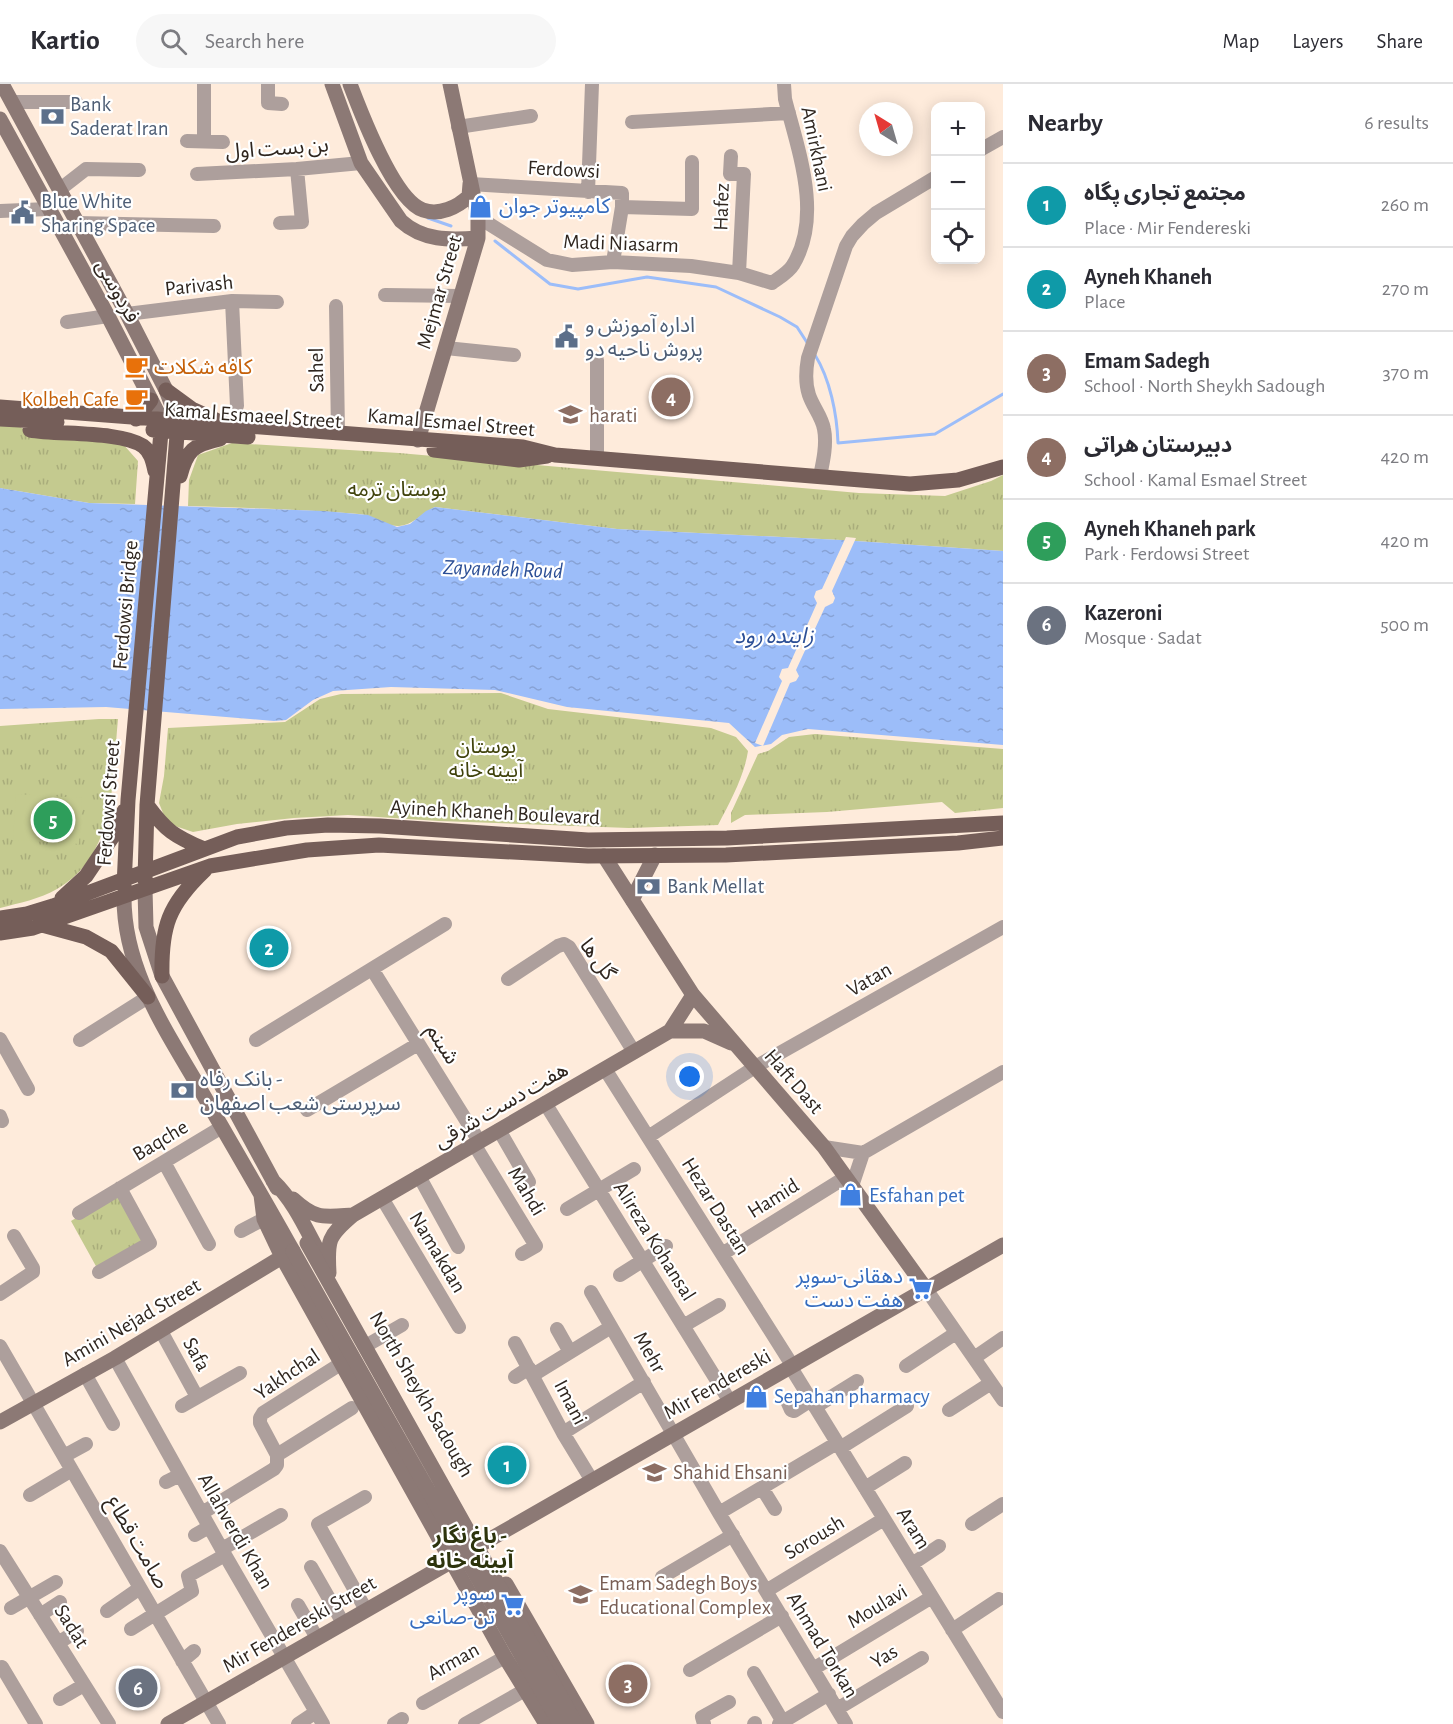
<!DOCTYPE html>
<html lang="en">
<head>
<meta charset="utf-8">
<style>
	:root { --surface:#fff; --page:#f7f7f7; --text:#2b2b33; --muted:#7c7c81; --line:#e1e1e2; --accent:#728130 }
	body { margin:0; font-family:"Alegreya Sans","Noto Sans Arabic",sans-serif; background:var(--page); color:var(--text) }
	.controls { position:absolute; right:18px; top:18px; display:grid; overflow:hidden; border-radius:12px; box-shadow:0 3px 15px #0003 }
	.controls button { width:54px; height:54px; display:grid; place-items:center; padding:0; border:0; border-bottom:2px solid var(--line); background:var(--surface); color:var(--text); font:30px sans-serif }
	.compass { position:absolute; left:859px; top:18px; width:54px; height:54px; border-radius:50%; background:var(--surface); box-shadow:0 3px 15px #0003; rotate:323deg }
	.you { position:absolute; left:690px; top:993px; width:21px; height:21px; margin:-15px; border:4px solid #fff; border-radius:50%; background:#1a73e8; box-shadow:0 0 0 9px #1a73e833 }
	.badge { display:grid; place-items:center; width:39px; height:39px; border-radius:50%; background:var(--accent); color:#fff; font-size:20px; font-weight:700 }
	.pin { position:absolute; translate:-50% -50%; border:3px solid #fff; box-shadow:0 2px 6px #0006 }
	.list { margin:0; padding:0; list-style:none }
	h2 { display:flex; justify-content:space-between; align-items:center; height:78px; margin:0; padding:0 24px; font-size:26px }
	h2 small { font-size:20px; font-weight:400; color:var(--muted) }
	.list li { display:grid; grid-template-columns:39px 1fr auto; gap:18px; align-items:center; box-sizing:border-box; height:84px; padding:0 24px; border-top:2px solid var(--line) }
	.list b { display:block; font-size:22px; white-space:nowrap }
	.list p { margin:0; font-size:20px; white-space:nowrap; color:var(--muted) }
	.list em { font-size:20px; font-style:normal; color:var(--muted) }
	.icon { flex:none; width:33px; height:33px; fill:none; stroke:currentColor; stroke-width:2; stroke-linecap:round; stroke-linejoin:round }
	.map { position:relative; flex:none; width:1003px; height:1640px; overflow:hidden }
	header { display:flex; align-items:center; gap:36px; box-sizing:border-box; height:84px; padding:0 30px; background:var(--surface); border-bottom:2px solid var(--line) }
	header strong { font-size:28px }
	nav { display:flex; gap:33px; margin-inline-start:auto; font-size:21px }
	.search { width:420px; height:54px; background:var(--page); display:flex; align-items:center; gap:15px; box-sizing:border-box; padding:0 21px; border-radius:33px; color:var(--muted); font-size:22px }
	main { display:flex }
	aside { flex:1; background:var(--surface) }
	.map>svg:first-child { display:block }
	.park { fill:url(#park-tufts) }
	.garden { fill:#c4ca8f }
	.water { fill:url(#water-ripples) }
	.pier { fill:#feebdb }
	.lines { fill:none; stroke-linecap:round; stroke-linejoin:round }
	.stream { stroke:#9cbdf9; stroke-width:3 }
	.street { stroke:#ad9f9c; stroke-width:14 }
	.secondary { stroke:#8c7975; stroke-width:15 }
	.primary { stroke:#755e59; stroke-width:15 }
	.secondary-bridge { stroke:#8c7975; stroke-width:15 }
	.labels { text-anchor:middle; stroke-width:4.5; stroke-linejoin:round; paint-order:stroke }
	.service-label { font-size:21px; fill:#4e5e75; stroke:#fff; text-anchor:start }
	.street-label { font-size:21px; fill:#2f261f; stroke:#fff }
	.shop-label { font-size:21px; fill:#366cbe; stroke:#fff; text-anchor:start }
	.food-label { font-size:21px; fill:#c56008; stroke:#fff; text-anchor:start }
	.education-label { font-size:21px; fill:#785e54; stroke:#fff; text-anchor:start }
	.park-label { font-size:21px; fill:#40430c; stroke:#fff }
	.water-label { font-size:22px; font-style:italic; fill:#2c4f96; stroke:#fff }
	.neighbourhood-label { font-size:22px; font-weight:bold; fill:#2d340d; stroke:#fff }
</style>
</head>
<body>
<header>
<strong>Kartio</strong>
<div class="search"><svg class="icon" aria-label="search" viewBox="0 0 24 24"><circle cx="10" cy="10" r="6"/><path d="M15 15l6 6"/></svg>Search here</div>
<nav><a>Map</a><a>Layers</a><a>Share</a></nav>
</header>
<main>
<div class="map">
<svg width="1003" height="1640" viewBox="0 0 1003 1640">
	<defs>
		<pattern id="park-tufts" width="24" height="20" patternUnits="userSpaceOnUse" patternTransform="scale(1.5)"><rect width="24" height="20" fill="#c4ca8f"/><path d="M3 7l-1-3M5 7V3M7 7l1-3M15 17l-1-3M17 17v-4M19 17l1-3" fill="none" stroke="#a9ad7b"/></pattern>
		<pattern id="water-ripples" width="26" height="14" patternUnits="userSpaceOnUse" patternTransform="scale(1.5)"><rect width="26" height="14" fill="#9cbdf9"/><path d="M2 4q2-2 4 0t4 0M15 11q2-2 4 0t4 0" fill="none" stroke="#87a2d5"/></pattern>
	</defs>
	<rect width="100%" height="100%" fill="#feebdb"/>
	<path class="park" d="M0 338 16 339 28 349 123 360 138 377 135 420 89 419 0 404Z
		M232 359 399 369 859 409 945 412 991 397 1003 391V467L841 456 617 445 435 423C422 429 413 441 399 442 385 443 373 431 359 430 302 425 245 424 188 422L189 396 198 371Z
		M501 609 548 625 711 644 736 653 748 667C744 693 730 718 718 741L629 744 439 737 348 731 294 734 237 740 193 748 175 742 165 734 159 719 164 692 168 644 285 638 320 615 341 610Z
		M99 635H118C112 695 117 771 57 805 40 815 19 819 0 824V642Z
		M815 650 1003 665V724L955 729 942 718 827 728 745 731 731 739V729L758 670 768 667 789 653Z
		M119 1108 146 1156 97 1184 71 1137Z"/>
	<path class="garden" d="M16 710 82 714 79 760 13 756Z"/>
	<path class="water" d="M0 404 89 419 324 427 368 431 397 443 410 440 426 427 435 423 617 445 841 456 1003 467V661L808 645 782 651 771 660 755 663 729 639 567 623 495 606 391 603 333 607 313 616 286 636 274 637 106 623 0 625Z"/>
	<path class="pier" d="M846 453 856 454 832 507 835 514 833 519 825 523 796 586 799 592 796 597 790 599 763 662 755 659 782 597 779 593 782 585 788 584 817 519 814 513 816 507 822 505Z"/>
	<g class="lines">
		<path class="stream" d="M428 134 451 142
			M495 157 550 200 578 205 647 193 716 203 780 233 797 243 808 260
			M815 271C830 295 837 330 838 359L935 350 1003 310"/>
		<path class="street" d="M204 0V57
			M268 0V19L282 20
			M12 18H76
			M632 38 789 29
			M458 43 531 32
			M187 57 223 58
			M980 66 1003 53
			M731 72 730 90H744L739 189
			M197 90 297 85 361 79
			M470 100 622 109V123L613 178
			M59 106 86 85 139 86
			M588 108 592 0
			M622 123 692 125V78
			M0 127 48 125
			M478 133 547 176 572 181 613 178 691 182 739 189 772 199C779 194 789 188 793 181 823 132 798 66 785 15L784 0
			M77 139 214 142
			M280 139 302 138 297 85
			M385 211 460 212
			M232 217 237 322
			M336 222 338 349
			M127 230 232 217 277 218
			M67 238 108 232
			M446 264 514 271
			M597 374V276
			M820 392C823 378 827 360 824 345 822 333 813 323 809 311 805 299 806 285 808 274L846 162 852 152 863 140 876 129 936 93
			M372 885 479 1057
			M508 895 558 862 564 860 569 863 634 968
			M0 955 28 1005
			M80 956 148 913
			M256 956 445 840
			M605 985 792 1281
			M545 1019 729 1316
			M307 1026 418 960
			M0 1032 2 1037
			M499 1046 529 1098
			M648 1053 755 983 1003 843
			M474 1060 536 1162 522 1170
			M824 1063 863 1069 852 1102
			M863 1069 1003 988
			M164 1078 209 1160
			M419 1092 458 1163
			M382 1114 459 1243
			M567 1125 634 1085
			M79 1129 222 1043
			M241 1147 264 1135
			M722 1170 846 1093
			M99 1188 150 1159 120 1104
			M620 1191 666 1162
			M926 1205 1003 1316
			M591 1208 719 1429 846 1640
			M0 1210 33 1188V1184L14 1152
			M683 1242 719 1221
			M557 1245 570 1268
			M161 1247 197 1313
			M515 1259 563 1349 591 1395
			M369 1260 402 1241
			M0 1262 219 1640
			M115 1274 225 1471 323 1640
			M974 1274 1003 1254
			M790 1282 1003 1628
			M906 1282 956 1249
			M85 1290 113 1340
			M533 1291 611 1243
			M515 1293 529 1284
			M787 1317 791 1326 794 1327 811 1316
			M182 1322 240 1289
			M815 1323 857 1297
			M949 1326 991 1299
			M563 1349 644 1298
			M840 1364 907 1322
			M277 1371 260 1339V1334L263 1329 342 1279
			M64 1372 86 1360
			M166 1398 180 1391
			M762 1404 775 1425
			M865 1404 905 1379
			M30 1411 72 1386
			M365 1413 318 1440 366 1526
			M202 1429 274 1385 277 1381V1371L352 1324
			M719 1429 837 1359
			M972 1440 1003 1420
			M195 1451 209 1443
			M222 1465 281 1431
			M0 1467 109 1640
			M912 1480 939 1462
			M311 1483 343 1539
			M662 1493 733 1451
			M766 1507 884 1435
			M298 1521 317 1554
			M11 1524 56 1498
			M107 1527 140 1504
			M40 1531 60 1518
			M131 1545 192 1507 188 1492 225 1471
			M952 1546 999 1515
			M58 1559 77 1547
			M182 1577 194 1567
			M2 1583 36 1640
			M813 1585 932 1513
			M690 1586 782 1532
			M754 1589 783 1638
			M60 1615 84 1601
			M423 1619 505 1573
			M837 1625 922 1574
			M298 1640 316 1628
			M394 1640 402 1635
			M465 1640 525 1606
			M704 1640 702 1633 729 1618
			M754 1640 755 1639
			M779 1640 829 1610"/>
		<path class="secondary" d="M2 0 127 230 166 306 178 337
			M332 0 361 79 401 137C423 157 449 156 478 154
			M350 0C361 29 394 116 423 126 439 132 458 123 469 112L470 100
			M0 35 108 232 162 337
			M418 356 478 154V133L450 0
			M604 772 693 911 824 1063 926 1205
			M145 805 146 843 162 892 277 1104
			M124 811C123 887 168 949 204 1012 234 1064 264 1115 293 1167
			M632 816 655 771
			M670 947H704L731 959
			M273 1097C294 1117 306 1145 320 1171
			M261 1111 264 1135 282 1173 505 1573 546 1640
			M293 1115C316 1136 323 1133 353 1131
			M329 1189C327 1156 328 1152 353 1131L670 947 693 911
			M0 1338 115 1274 282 1173
			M506 1500 587 1640
			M168 1640 1003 1161"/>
		<path class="primary" d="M166 306 192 325 216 336
			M0 323 523 363 555 371 910 400 958 396 1003 383
			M0 335 57 338
			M136 335 151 316
			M30 346C58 351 121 347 143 362 151 368 153 378 155 387
			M153 346 248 353
			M434 366 519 376 547 372
			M180 392C187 366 193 361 220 355
			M147 721C166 747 174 752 204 765
			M145 796 147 721 178 339
			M124 802 128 716 162 337
			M62 814 86 792 113 752 124 727
			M0 834 27 830 53 822 237 753 286 744 328 741 380 742 588 756 727 754 1003 739
			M42 841 86 853 111 867 148 913
			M0 849 33 844 210 782 307 766 379 761 588 772 726 771 958 759 1003 754
			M162 892C161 843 168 821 205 786"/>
		<path class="secondary-bridge" d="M307 1159 576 1640
			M293 1167 560 1640"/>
	</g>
	<defs>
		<symbol id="bank-bare" viewBox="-9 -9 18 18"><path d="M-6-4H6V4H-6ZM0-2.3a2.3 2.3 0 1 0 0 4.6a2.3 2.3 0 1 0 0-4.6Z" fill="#5c6f8a" stroke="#fff" stroke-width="2.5" paint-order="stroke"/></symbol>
		<symbol id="shop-bare" viewBox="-9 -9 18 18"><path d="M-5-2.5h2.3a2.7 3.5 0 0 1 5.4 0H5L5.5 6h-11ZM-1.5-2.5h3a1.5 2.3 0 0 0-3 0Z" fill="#3f7fe0" stroke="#fff" stroke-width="2.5" paint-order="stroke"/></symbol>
		<symbol id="civic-bare" viewBox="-9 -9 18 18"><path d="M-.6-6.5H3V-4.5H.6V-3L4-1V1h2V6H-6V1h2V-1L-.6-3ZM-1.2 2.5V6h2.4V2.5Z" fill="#5c6f8a" stroke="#fff" stroke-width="2.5" paint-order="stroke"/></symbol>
		<symbol id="cafe-bare" viewBox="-9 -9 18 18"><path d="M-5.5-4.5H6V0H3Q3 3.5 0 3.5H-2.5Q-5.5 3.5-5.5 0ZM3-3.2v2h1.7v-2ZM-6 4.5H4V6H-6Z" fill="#e8710a" stroke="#fff" stroke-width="2.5" paint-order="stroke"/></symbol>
		<symbol id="school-bare" viewBox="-9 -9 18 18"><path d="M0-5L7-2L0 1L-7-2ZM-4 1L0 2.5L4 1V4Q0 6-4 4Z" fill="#8d6e63" stroke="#fff" stroke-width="2.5" paint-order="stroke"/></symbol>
		<symbol id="supermarket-bare" viewBox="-9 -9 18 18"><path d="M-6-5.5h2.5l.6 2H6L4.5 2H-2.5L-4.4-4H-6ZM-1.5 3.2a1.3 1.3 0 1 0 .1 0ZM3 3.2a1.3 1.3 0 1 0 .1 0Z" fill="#3f7fe0" stroke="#fff" stroke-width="2.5" paint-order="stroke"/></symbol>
	</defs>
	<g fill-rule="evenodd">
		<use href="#bank-bare" x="36" y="16" width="33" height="33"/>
		<use href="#shop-bare" x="464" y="106" width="33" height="33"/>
		<use href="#civic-bare" x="6" y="112" width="33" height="33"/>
		<use href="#civic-bare" x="550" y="236" width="33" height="33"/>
		<use href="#cafe-bare" x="120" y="266" width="33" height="33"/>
		<use href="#cafe-bare" x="120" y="298" width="33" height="33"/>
		<use href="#school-bare" x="554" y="314" width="33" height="33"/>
		<use href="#bank-bare" x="632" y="786" width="33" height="33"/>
		<use href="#bank-bare" x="166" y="990" width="33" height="33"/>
		<use href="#shop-bare" x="834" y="1094" width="33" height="33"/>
		<use href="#supermarket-bare" x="904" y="1188" width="33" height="33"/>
		<use href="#shop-bare" x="740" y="1296" width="33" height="33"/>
		<use href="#school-bare" x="638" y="1372" width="33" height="33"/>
		<use href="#school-bare" x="564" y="1494" width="33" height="33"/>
		<use href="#supermarket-bare" x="496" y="1504" width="33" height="33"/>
	</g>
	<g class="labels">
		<g class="service-label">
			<text x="70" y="27">Bank<tspan x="70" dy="24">Saderat Iran</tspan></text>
			<text x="41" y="124">Blue White<tspan x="41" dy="24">Sharing Space</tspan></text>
			<text x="585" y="248">اداره آموزش و<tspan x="585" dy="24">پروش ناحیه دو</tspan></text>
			<text x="667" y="809">Bank Mellat</text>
			<text x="200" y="1002">بانک رفاه -<tspan x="200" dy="24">سرپرستی شعب اصفهان</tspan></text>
		</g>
		<g class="street-label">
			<text transform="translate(277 64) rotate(-4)" y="7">بن بست اول</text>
			<text transform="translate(817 65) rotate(78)" y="7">Amirkhani</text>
			<text transform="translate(564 85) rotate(3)" y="7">Ferdowsi</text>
			<text transform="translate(721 123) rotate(-88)" y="7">Hafez</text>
			<text transform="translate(621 159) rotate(2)" y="7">Madi Niasarm</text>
			<text transform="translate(199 201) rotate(-6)" y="7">Parivash</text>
			<text transform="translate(118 207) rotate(61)" y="7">فردوسی</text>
			<text transform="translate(439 208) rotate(-74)" y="7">Mejmar Street</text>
			<text transform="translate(316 286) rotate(-91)" y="7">Sahel</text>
			<text transform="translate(253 331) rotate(4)" y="7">Kamal Esmaeel Street</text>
			<text transform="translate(451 338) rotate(5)" y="7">Kamal Esmael Street</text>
			<text transform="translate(125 521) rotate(-85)" y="7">Ferdowsi Bridge</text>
			<text transform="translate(108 719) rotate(-86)" y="7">Ferdowsi Street</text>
			<text transform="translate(495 728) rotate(3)" y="7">Ayineh Khaneh Boulevard</text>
			<text transform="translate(598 875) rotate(54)" y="7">گل ها</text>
			<text transform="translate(869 895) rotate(-30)" y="7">Vatan</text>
			<text transform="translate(443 960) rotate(58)" y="7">شبنم</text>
			<text transform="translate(794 997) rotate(49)" y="7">Haft Dast</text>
			<text transform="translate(501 1021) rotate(-30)" y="7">هفت دست شرقی</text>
			<text transform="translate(160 1056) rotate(-31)" y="7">Baqche</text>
			<text transform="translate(527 1107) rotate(59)" y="7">Mahdi</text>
			<text transform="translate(773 1114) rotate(-32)" y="7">Hamid</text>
			<text transform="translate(716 1122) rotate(58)" y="7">Hezar Dastan</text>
			<text transform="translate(655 1157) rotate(58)" y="7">Alireza Kohansal</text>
			<text transform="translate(438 1168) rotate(59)" y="7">Namakdan</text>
			<text transform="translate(131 1238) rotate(-30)" y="7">Amini Nejad Street</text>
			<text transform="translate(650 1268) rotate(60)" y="7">Mehr</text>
			<text transform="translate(197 1270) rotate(61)" y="7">Safa</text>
			<text transform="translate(287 1290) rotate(-34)" y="7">Yakhchal</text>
			<text transform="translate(717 1300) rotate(-30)" y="7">Mir Fendereski</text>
			<text transform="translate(422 1310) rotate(60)" y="7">North Sheykh Sadough</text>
			<text transform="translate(571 1318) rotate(62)" y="7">Imani</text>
			<text transform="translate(914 1444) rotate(58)" y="7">Aram</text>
			<text transform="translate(236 1447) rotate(60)" y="7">Allahverdi Khan</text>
			<text transform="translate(814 1453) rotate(-31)" y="7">Soroush</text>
			<text transform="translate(138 1458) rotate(60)" y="7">صامت قطاع</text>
			<text transform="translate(877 1522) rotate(-31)" y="7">Moulavi</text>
			<text transform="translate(299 1540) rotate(-30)" y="7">Mir Fendereski Street</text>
			<text transform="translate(72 1542) rotate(58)" y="7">Sadat</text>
			<text transform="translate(823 1561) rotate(59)" y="7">Ahmad Torkan</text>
			<text transform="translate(884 1572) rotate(-31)" y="7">Yas</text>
			<text transform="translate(453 1577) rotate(-29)" y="7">Arman</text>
		</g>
		<g class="shop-label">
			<text x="499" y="129">کامپیوتر جوان</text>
			<text x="869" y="1118">Esfahan pet</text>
			<text x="903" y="1199" text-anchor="end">دهقانی-سوپر<tspan x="903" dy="24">هفت دست</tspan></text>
			<text x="774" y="1319">Sepahan pharmacy</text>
			<text x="495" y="1516" text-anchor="end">سوپر<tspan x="495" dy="24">تن-صانعی</tspan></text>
		</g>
		<g class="food-label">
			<text x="154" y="290">کافه شکلات</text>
			<text x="119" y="322" text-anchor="end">Kolbeh Cafe</text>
		</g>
		<g class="education-label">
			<text x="589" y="338">harati</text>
			<text x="673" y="1395">Shahid Ehsani</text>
			<text x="599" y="1506">Emam Sadegh Boys<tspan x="599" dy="24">Educational Complex</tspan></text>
		</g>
		<g class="park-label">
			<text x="397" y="412">بوستان ترمه</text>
			<text x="486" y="669">بوستان<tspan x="486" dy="24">آیینه خانه</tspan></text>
		</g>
		<g class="water-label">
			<text transform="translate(503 484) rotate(2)" y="8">Zayandeh Roud</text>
			<text x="774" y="559">زاینده رود</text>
		</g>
		<g class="neighbourhood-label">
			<text x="470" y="1459">باغ نگار -<tspan x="470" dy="25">آیینه خانه</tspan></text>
		</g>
	</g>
</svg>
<div class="controls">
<button>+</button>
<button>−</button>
<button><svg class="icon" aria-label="locate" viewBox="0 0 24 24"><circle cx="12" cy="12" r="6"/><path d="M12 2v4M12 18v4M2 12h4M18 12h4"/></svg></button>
</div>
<svg class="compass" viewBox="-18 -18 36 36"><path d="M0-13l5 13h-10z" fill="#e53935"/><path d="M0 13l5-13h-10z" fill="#7c7c81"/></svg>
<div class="you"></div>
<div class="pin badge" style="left:507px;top:1381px;background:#0f9aa8">1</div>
<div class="pin badge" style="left:269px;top:864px;background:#0f9aa8">2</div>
<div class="pin badge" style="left:628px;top:1600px;background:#8d6e63">3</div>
<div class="pin badge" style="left:671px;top:313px;background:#8d6e63">4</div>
<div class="pin badge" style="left:53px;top:736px;background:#2e9e5b">5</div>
<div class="pin badge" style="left:138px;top:1604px;background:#6b7280">6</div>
</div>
<aside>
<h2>Nearby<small>6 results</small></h2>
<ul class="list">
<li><span class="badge" style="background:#0f9aa8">1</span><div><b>مجتمع تجاری پگاه</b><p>Place · Mir Fendereski</p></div><em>260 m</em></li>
<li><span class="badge" style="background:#0f9aa8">2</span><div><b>Ayneh Khaneh</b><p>Place</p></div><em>270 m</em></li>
<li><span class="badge" style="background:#8d6e63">3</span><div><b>Emam Sadegh</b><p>School · North Sheykh Sadough</p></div><em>370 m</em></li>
<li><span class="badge" style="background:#8d6e63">4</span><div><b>دبیرستان هراتی</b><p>School · Kamal Esmael Street</p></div><em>420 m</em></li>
<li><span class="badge" style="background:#2e9e5b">5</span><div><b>Ayneh Khaneh park</b><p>Park · Ferdowsi Street</p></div><em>420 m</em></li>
<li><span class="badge" style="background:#6b7280">6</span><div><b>Kazeroni</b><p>Mosque · Sadat</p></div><em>500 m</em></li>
</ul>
</aside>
</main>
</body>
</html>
